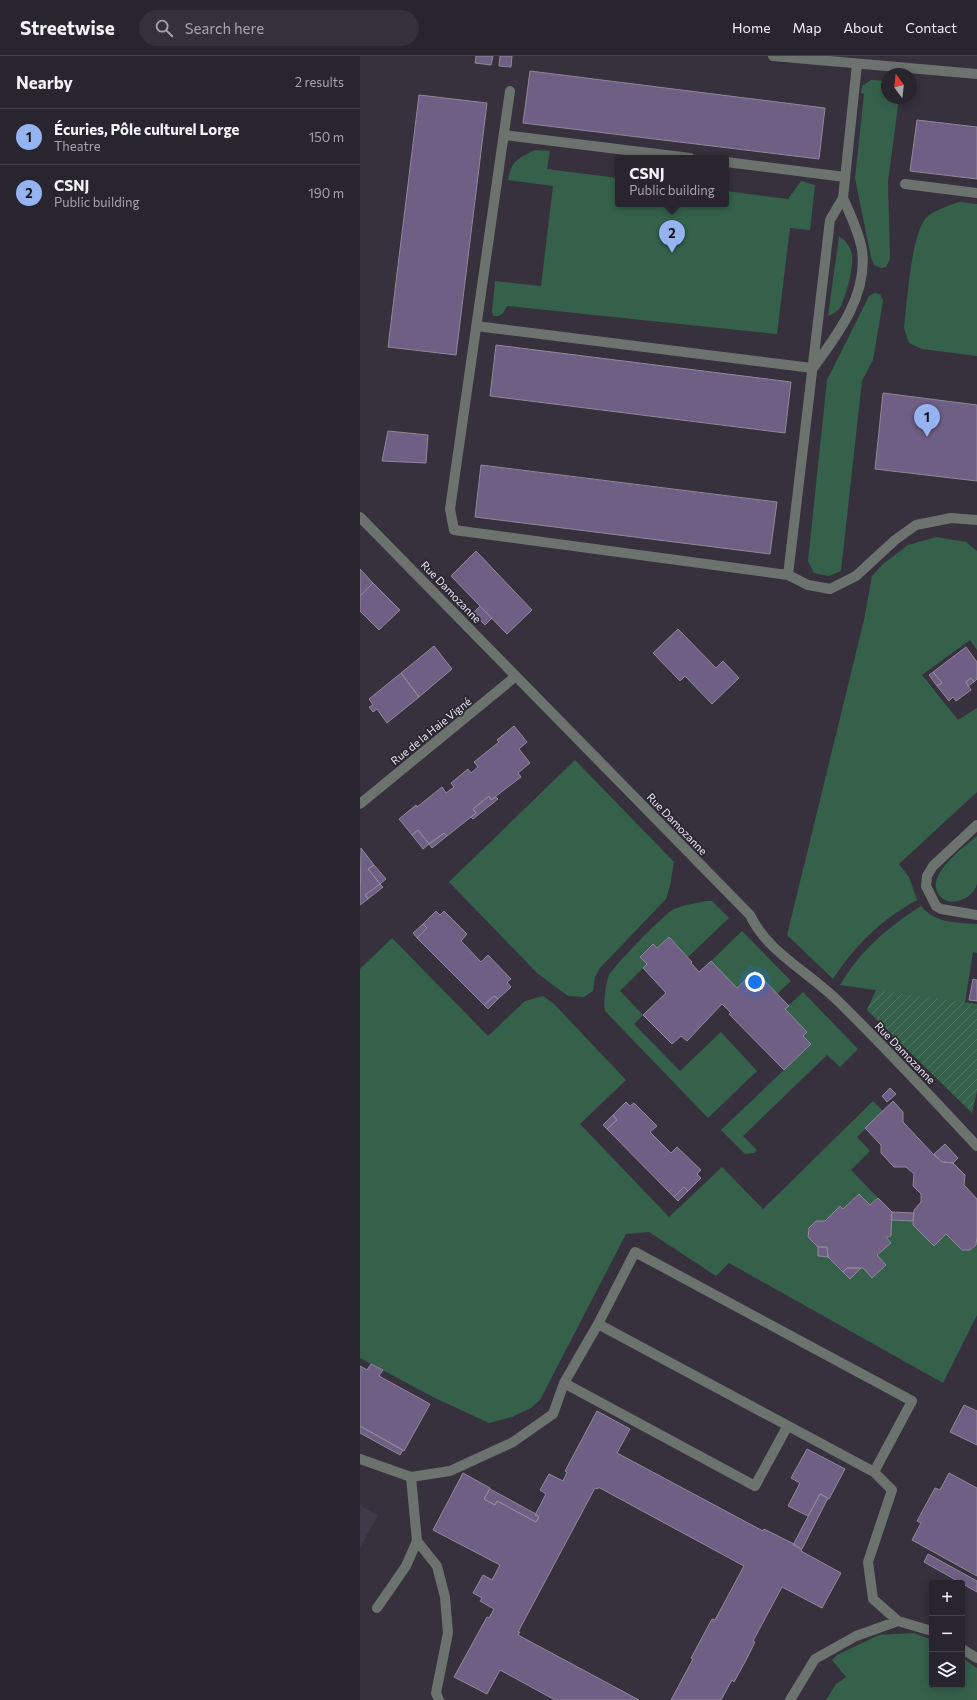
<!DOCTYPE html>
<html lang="en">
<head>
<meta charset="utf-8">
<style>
	:root { --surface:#28252e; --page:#34313a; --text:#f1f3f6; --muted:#a5a5aa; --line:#44424a; --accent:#95b2f1 }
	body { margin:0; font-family:Commissioner,sans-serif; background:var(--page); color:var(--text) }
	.controls { position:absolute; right:12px; bottom:12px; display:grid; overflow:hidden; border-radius:4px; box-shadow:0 2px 10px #0003 }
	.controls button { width:36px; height:36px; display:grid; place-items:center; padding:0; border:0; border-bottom:1px solid var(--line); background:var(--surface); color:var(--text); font:20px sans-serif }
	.compass { position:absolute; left:521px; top:12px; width:36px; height:36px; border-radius:50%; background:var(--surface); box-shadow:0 2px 10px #0003; rotate:345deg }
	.you { position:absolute; left:395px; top:926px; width:14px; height:14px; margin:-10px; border:3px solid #fff; border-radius:50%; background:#1a73e8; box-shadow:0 0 0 6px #1a73e833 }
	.badge { display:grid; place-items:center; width:26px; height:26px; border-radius:50%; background:var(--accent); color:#111; font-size:13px; font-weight:700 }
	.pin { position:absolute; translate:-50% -33px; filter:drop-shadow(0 1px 2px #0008) }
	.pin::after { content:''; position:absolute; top:21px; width:14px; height:12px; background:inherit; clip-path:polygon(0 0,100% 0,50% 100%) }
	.popup { position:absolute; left:255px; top:99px; width:114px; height:52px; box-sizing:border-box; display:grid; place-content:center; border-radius:4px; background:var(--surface); filter:drop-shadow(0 1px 3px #0005); font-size:13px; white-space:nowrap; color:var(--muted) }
	.popup b { font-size:15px; color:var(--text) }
	.popup::after { content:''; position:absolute; left:50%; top:100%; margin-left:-8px; border:8px solid transparent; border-top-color:var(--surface) }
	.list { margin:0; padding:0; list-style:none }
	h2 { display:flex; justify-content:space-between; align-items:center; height:52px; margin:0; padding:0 16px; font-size:17px }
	h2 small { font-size:13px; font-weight:400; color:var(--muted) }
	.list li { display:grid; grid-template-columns:26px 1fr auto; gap:12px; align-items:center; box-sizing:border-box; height:56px; padding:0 16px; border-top:1px solid var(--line) }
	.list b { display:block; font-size:15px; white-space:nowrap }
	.list p { margin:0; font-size:13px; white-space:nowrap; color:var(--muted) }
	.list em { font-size:13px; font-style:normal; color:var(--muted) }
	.icon { flex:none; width:22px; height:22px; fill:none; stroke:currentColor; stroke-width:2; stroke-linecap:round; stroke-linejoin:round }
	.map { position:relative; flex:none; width:617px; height:1644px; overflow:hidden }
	header { display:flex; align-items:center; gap:24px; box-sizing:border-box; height:56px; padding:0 20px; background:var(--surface); border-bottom:1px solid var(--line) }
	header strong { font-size:19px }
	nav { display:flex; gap:22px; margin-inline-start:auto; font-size:14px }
	.search { width:280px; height:36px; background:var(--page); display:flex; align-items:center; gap:10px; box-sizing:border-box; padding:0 14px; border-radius:22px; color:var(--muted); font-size:15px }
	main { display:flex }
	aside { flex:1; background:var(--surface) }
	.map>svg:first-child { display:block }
	.built { fill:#40394a }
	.grass { fill:#35614b }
	.garden { fill:url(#garden-furrows) }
	.building { fill:#6f5f85; stroke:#8f8998 }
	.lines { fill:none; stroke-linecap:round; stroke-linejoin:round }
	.minor { stroke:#6c726e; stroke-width:10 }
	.labels { text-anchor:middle; stroke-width:3.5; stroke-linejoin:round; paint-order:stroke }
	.street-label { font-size:11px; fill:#e9e6ee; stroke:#2b2732 }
</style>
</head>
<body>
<header>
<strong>Streetwise</strong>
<div class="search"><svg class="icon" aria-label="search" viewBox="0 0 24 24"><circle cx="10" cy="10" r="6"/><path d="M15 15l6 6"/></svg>Search here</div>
<nav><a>Home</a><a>Map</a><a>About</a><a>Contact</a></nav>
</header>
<main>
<aside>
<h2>Nearby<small>2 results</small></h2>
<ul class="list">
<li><span class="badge">1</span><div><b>Écuries, Pôle culturel Lorge</b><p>Theatre</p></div><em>150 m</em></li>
<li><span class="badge">2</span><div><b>CSNJ</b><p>Public building</p></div><em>190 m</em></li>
</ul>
</aside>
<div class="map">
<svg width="617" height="1644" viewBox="0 0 617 1644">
	<defs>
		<pattern id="garden-furrows" width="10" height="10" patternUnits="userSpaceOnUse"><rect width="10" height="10" fill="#35614b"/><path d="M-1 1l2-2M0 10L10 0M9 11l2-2" fill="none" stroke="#527865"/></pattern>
	</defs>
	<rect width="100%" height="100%" fill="#36313d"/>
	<path class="built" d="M0 1449 18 1460 0 1492Z"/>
	<path class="grass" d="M511 24 527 25V42H539L528 126 530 203 526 211 521 212 514 209 511 201 495 122 504 38 501 37 502 30Z
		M175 94 190 95 187 113 258 122V148H366V135L428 143 441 125 455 129 450 174 430 172 417 278 147 250C143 257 142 261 133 260L132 256 135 225 181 230 193 130 148 124C152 104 157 103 175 94Z
		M599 146 617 148V300L562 293 549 287 544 272C547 248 551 179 566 162 574 154 588 150 599 146Z
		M479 180C486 185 490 190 492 198 494 210 486 243 479 253 477 256 472 258 468 260Z
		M514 237 520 238 523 245 513 304 502 325 481 515 469 520 454 517 448 505 467 324 509 240Z
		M576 481 606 486 617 495V594L610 584 562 619 598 664 617 652V736L539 808 549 821 557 844C521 864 496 888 473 923L427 879 504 564 512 520 523 508 548 489Z
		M215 704 314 806 310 830 306 843 240 912 235 921 233 935 224 941 208 940 178 918 89 826Z
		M617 780C617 795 617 813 617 828 614 840 599 848 587 845 554 827 603 792 617 780Z
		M347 845H352L369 862 328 901 309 881 297 892 292 888 280 900 287 908 260 935 283 959 274 968 320 1015 361 976 397 1015 348 1062 245 955C243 949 246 925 249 919 254 910 305 857 314 853 324 849 336 847 347 845Z
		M561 850C576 868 596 866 617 868V897L613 896 605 947 480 929C500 895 528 871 561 850Z
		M382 875 431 925 417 938 395 915 377 932 351 905Z
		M32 882 128 980 165 945 183 940 194 948 266 1024 220 1068 309 1161 362 1111 403 1153 513 1045 523 1055 497 1081 510 1095 491 1114 518 1142 510 1149 499 1138 483 1153 480 1150 465 1165H456L449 1172 448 1181 458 1191V1200L468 1201 490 1223 501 1212H503L512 1221 526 1209 517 1199 531 1187 526 1181 531 1164 553 1165V1169L574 1190 586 1178 602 1194H610L616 1189 617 1180V1259L583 1327 369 1207 356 1220 289 1176 266 1178 180 1344 171 1352 152 1361 129 1367 73 1341 0 1302V913Z
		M443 936 498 993 480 1011 467 999 383 1080 397 1094 394 1097 385 1098 361 1074 451 988 443 980 447 976 425 953Z
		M554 1577 572 1584V1629H602V1602L617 1612V1644H466L476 1628 486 1621 472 1604 477 1599 519 1579Z"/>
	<path class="garden" d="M516 934 617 948V1035L612 1057 507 954Z"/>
	<path class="building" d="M116 0H133L131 9 115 7Z
		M140 0H152L151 11 139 10Z
		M170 15 465 52 459 103 163 67Z
		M59 39 127 47 96 299 28 291Z
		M557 64 617 71V123L550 115Z
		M136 289 431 326 425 377 130 340Z
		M523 337 617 349V425L515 413Z
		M28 375 68 379 66 407 22 405Z
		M121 409 417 446 410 498 115 461Z
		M116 495 172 554 147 578 91 520Z
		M0 513 13 527 0 540Z
		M13 527 40 554 19 574 0 555V540Z
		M120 550 132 562 125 569 113 557Z
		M318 573 356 612 363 605 379 622 352 648 325 620 320 625 293 597Z
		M74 590 92 613 59 641 41 617Z
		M606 591 617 606V623L614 626 611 622 606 626 611 634 596 645 593 641 589 645 577 630 582 627 573 616Z
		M573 616 582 627 577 630 569 619Z
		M41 617 59 641 27 667 17 653 13 656 9 651 13 649 9 643Z
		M611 622 614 626 608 630 606 626Z
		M154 670 167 686 159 693 170 707 158 717 161 721 131 744 129 740 113 753 116 757 87 780 84 777 69 788 58 774 52 779 39 763 56 749 57 751 82 731 86 737 94 731 91 727 108 713 111 717 118 711 114 706 139 686 137 684Z
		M129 740 131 744 136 741 138 743 113 763 111 761 116 757 113 753Z
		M58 774 69 788 63 793 52 779Z
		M84 777 87 780 72 792 69 788Z
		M1 792 14 809 8 813 20 828 5 839 8 843 0 849Z
		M14 809 26 823 20 828 8 813Z
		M20 828 23 831 8 843 5 839Z
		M76 855 80 859 84 855 107 878 101 885 121 906 128 899 151 923 147 926 151 931 138 943 134 940 124 949 57 882 67 872 63 868Z
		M63 868 67 872 57 882 53 877Z
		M309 881 332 906 331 907 339 916 351 905 377 932 395 915 429 950 425 953 447 976 443 980 451 988 424 1014 369 958 371 957 362 948 327 985 321 980 312 988 283 959 306 937 283 912 287 908 280 901 293 888 297 892Z
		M613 923 617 924V945L609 944Z
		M134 940 138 943 128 953 124 949Z
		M530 1032 536 1038 527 1046 522 1040Z
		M533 1045 543 1056V1066L574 1099 582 1106 593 1107 605 1119 604 1129 617 1143V1180L616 1189 610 1194H602L586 1178 574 1190 553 1169 554 1154 561 1146V1138L553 1130 554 1118 546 1111H534L521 1097V1089L505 1072Z
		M266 1046 270 1050 274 1047 297 1070 290 1076 311 1097 317 1091 341 1114 337 1118 341 1122 328 1135 324 1131 314 1141 247 1073 257 1064 253 1059Z
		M253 1059 257 1064 247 1073 243 1069Z
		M585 1088 598 1102 593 1107 582 1106 574 1098Z
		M324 1131 328 1135 318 1145 314 1141Z
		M499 1138 510 1149 518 1142 532 1156 531 1180 526 1181 531 1187 517 1199 526 1209 512 1222 503 1212H487L483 1216 468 1201 467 1191H458L448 1181 449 1172 456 1165H465L480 1150 483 1153Z
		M532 1156 554 1157 553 1165 531 1164Z
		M458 1191H467L468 1201 458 1200Z
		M487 1212H501L490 1223 483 1216Z
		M11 1308 23 1314 19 1320 70 1348 44 1395 0 1370V1310L7 1314Z
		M604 1349 617 1355V1389L590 1376Z
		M237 1355 270 1373 257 1397 403 1475 404 1473 434 1488 442 1494 441 1495 481 1517 462 1552 422 1531 393 1585 395 1586 385 1606 374 1626 372 1624 361 1644H311L333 1603 331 1602 352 1563 355 1564 384 1510 238 1431V1433L235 1432 158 1576H160L158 1579 279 1644H195L140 1614 127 1638 94 1621 127 1561 129 1562 134 1553 120 1545 122 1542 113 1537 123 1519 132 1524 140 1509 73 1474 103 1417 130 1432 124 1443 135 1449 137 1445 176 1466 179 1461 175 1459 186 1438 180 1434 189 1418 203 1425 207 1416 205 1415Z
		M0 1370 43 1394 40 1399 0 1377Z
		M447 1393 485 1413 469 1443 460 1438 448 1460 428 1450 440 1427 431 1422Z
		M589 1417 617 1432V1520L552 1484 561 1467 557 1465 575 1432 580 1434Z
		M130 1433 176 1458 179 1461 176 1466 137 1445 135 1449 124 1443Z
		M460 1438 468 1442 442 1493 433 1489Z
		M568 1498 617 1525V1536L564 1506Z"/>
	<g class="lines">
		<path class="minor" d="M413 0 617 18
			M150 35 90 453 94 474 428 519 448 529 470 533 496 520 535 484 556 469 591 462 617 464
			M144 79 330 102
			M366 106 485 121
			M545 128 617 137
			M116 270 452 312
			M453 312C478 278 508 239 502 194 499 176 490 158 483 142
			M0 461 390 859C408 897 449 916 478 945 526 992 571 1041 617 1090
			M428 519 470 164 483 142 497 8
			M0 748 156 620
			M617 769 573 810 567 820 566 830 576 850 581 853 617 859
			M238 1268 275 1196 552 1345 514 1416
			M204 1327 395 1430 427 1371
			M0 1403 51 1421 90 1415 153 1386 193 1358 204 1327 238 1268 514 1416 532 1434 508 1506 513 1543 538 1565
			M57 1485 77 1510 85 1541 88 1577 76 1637 79 1644
			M17 1552 46 1510 57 1485 51 1421
			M602 1593 617 1602
			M430 1644 455 1603 496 1580 538 1565 572 1575"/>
	</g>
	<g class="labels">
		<g class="street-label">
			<text transform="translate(91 536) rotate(46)" y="4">Rue Damozanne</text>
			<text transform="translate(71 675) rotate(-39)" y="4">Rue de la Haie Vigné</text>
			<text transform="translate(317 768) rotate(46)" y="4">Rue Damozanne</text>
			<text transform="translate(545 997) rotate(46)" y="4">Rue Damozanne</text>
		</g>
	</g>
</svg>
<div class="controls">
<button>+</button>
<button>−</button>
<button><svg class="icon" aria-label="layers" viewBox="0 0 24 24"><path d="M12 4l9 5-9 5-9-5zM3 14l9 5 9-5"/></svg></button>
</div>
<svg class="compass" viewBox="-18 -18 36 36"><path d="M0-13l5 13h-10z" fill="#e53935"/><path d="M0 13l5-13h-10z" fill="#a5a5aa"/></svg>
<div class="you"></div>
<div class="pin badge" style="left:567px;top:381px">1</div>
<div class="pin badge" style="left:312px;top:197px">2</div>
<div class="popup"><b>CSNJ</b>Public building</div>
</div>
</main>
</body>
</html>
